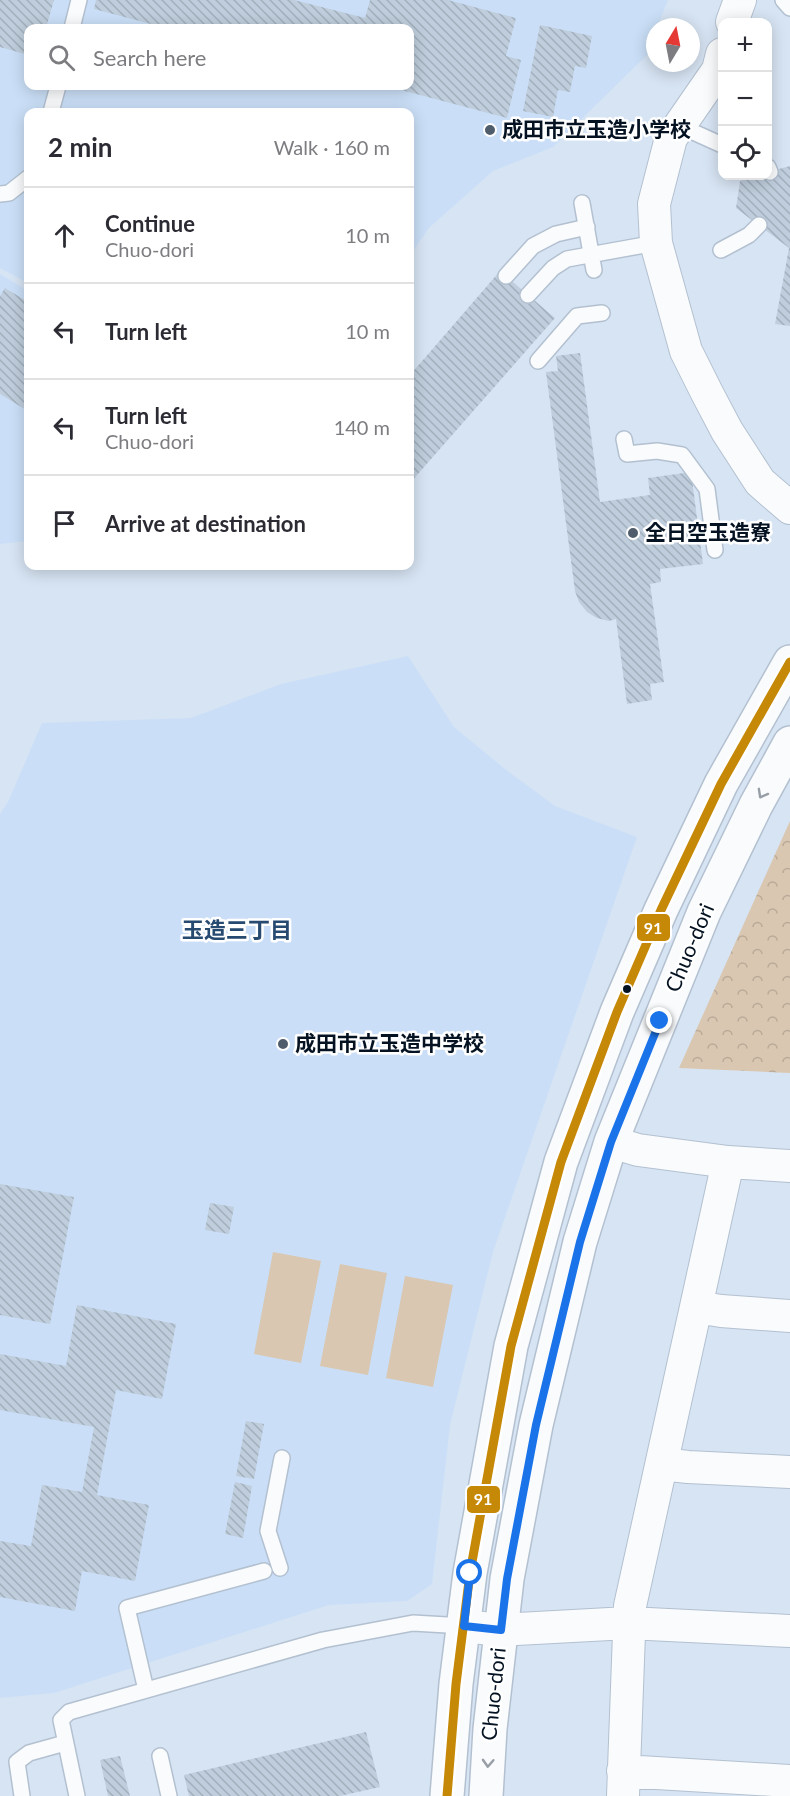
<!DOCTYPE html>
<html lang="en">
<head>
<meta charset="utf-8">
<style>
	:root { --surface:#fff; --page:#f7f7f7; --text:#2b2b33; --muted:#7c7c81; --line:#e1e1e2 }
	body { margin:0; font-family:Lato,"Noto Sans JP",sans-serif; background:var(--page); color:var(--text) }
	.controls { position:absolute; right:18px; top:18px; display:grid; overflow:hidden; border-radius:12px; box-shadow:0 3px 15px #0003 }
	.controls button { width:54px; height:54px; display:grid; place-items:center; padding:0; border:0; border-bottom:2px solid var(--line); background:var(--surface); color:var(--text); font:30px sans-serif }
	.compass { position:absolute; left:646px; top:18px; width:54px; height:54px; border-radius:50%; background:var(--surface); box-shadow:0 3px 15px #0003; rotate:10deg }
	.stop { position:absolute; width:18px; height:18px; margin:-14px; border:4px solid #1a73e8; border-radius:50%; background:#fff }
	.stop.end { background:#1a73e8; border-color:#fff; box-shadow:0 2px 6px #0008 }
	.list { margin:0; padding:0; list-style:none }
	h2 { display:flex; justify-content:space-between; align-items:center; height:78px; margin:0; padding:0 24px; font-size:26px }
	h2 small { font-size:20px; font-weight:400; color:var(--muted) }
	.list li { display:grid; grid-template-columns:39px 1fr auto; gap:18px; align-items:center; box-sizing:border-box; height:96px; padding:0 24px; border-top:2px solid var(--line) }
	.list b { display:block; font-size:22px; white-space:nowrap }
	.list p { margin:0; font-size:20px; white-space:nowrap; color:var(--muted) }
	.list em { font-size:20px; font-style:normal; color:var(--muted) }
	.icon { flex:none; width:33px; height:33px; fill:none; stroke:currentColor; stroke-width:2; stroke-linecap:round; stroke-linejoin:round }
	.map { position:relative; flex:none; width:790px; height:1796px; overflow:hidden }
	.search { position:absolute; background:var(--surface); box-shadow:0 3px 15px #0003; left:24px; top:24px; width:390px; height:66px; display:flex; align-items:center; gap:15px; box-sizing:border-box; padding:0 21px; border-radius:12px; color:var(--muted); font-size:22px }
	.panel { position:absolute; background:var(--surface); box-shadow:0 3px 15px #0003; left:24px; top:108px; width:390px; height:462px; border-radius:12px }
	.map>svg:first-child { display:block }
	.built { fill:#cadff7; fill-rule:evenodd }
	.grass { fill:#d9c7b1 }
	.park { fill:url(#park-crowns) }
	.building { fill:url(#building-back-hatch) }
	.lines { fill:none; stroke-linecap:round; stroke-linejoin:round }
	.service-casing { stroke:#b3c0d0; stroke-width:18 }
	.minor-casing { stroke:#b3c0d0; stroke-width:34 }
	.tertiary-casing { stroke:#b3c0d0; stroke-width:36 }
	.service { stroke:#f9fbfd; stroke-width:15 }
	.minor { stroke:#f9fbfd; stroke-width:32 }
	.tertiary { stroke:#f9fbfd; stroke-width:33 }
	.bus-1-casing { stroke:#fff; stroke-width:14 }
	.bus-1 { stroke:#c68807; stroke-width:9 }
	.oneway { stroke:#979ea5 }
	.route { stroke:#1a73e8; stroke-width:8 }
	.poi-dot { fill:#4e5c6b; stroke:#fff; stroke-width:2 }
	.bus-dot { fill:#041222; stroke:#fff; stroke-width:2 }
	.labels { text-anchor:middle; stroke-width:5; stroke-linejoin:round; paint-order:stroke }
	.poi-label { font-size:21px; font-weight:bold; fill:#041222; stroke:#fff; text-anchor:start }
	.street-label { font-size:21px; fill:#041222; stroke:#fff }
	.neighbourhood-label { font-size:22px; font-weight:bold; fill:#274a71; stroke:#fff }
	.line-badge { stroke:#fff; stroke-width:2 }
	.badge-label { font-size:16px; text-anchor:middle; font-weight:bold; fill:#fff }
</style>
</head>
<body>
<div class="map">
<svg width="790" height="1796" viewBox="0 0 790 1796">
	<defs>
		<pattern id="park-crowns" width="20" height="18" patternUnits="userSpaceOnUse" patternTransform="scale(1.5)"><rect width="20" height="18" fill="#d9c7b1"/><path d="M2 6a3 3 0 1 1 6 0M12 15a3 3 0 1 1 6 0" fill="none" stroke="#b9aa98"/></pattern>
		<pattern id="building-back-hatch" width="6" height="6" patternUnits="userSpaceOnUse" patternTransform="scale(1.5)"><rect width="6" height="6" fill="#bfcddc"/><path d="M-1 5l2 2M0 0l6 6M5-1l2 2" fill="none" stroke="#a2afbc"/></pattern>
	</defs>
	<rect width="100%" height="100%" fill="#d7e4f3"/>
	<path class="built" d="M0 0H668L657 27H655V33L647 55 553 147 493 171 429 228 410 255V112H28V283L0 268ZM28 28H410V86H28Z
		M0 274 28 291V541L0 544Z
		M408 656 454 727 505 769 555 806 637 837 493 1252 450 1425 432 1584 407 1601 329 1605 54 1693 0 1698V814L8 802 42 723 191 718 281 684Z"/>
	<path class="grass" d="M273 1252 321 1261 301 1363 254 1354Z
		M340 1264 387 1273 368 1375 320 1366Z
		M405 1276 453 1285 433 1387 386 1378Z"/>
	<path class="park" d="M790 821V1073L679 1068Z"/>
	<path class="building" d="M0 0H54L46 28H28V55L0 47Z
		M96 0H294L365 18 370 0H448L516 18 506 56 521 60 507 118 386 86H410V28H166L94 9Z
		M540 25 592 36 586 68 575 66 570 92 558 90 553 117 523 111Z
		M790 166V326L775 324 789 248 736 208 740 181 757 176H768V172Z
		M500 271 555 318 410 483V375Z
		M5 288 28 302V411L0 394V296Z
		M580 353 600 502 650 495 648 478 691 472 703 564 660 569 661 582 650 584 664 682 650 684 652 700 627 704 616 619 609 621 597 618 587 612 579 602 575 591 546 372 558 371 556 356Z
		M0 1184 74 1197 50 1324 0 1315Z
		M210 1203 234 1207 229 1234 205 1230Z
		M77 1305 176 1324 162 1399 116 1390 97 1495 149 1505 135 1581 82 1571 75 1611 0 1597V1541L31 1546 42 1485 82 1492 94 1427 0 1410V1354L66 1366Z
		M246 1421 264 1424 254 1479 236 1476Z
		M235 1482 252 1486 243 1538 225 1534Z
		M366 1732 380 1787 340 1796H189L184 1775Z
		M120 1756 130 1796H108L100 1760Z"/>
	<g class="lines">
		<defs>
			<path id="service" d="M783 0 790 8
				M72 28 79 0
				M51 112 58 86
				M680 126 722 145
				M768 167 770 172
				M0 194 9 193 28 178
				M582 203 594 270
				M721 250 749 235 759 225
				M506 276 533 246 556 234 587 227
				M528 295 553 268 567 259 656 243
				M538 361 577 316 602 313
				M624 439 627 454 657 451 682 455 707 489 715 550
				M280 1568 268 1531 282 1458
				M146 1690 127 1608 264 1571
				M160 1756 169 1796
				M22 1796 17 1762 29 1753 65 1743
				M77 1796 61 1720 69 1712 323 1640 413 1623 464 1626"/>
			<path id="minor" d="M732 22 740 0
				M722 54 718 70 671 138 654 204 656 243 686 351 707 393 727 431 760 482 790 508
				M611 1142 638 1150 728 1162
				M696 1307 721 1311 790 1316
				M662 1464 688 1467 790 1472
				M464 1626 500 1630 628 1623 790 1631
				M623 1771 790 1781
				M623 1796 630 1606 728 1162 790 1166"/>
			<path id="tertiary" d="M447 1796 456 1684 470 1573 511 1346 561 1162 617 1012 661 910 721 784 790 662
				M486 1796 490 1729 507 1579 536 1425 580 1242 611 1142 704 912 756 805 790 743"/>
		</defs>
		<use href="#service" class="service-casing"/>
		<use href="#minor" class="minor-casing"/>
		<use href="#tertiary" class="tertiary-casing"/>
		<use href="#service" class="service"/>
		<use href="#minor" class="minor"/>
		<use href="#tertiary" class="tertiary"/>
		<defs>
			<path id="bus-1" d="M447 1796 456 1684 470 1573 511 1346 561 1162 617 1012 661 910 721 784 790 662"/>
		</defs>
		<use href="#bus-1" class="bus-1-casing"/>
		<use href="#bus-1" class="bus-1"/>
	</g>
	<defs><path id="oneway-chevron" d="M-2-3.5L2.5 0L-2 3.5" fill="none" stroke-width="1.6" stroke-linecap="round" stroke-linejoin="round" transform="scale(1.5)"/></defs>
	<g class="oneway">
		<use href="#oneway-chevron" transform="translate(762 794) rotate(119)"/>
		<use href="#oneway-chevron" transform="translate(488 1763) rotate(93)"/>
	</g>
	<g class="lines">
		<path class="route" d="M470 1573 464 1626 501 1630 507 1579 536 1425 580 1242 611 1142 660 1021"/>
	</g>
	<g class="poi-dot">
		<circle cx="490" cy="130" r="6"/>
		<circle cx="633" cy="533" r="6"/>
		<circle cx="283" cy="1044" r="6"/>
	</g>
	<circle class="bus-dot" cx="627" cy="989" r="5"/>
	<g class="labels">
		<g class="poi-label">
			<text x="502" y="137">成田市立玉造小学校</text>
			<text x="645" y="540">全日空玉造寮</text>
			<text x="295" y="1051">成田市立玉造中学校</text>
		</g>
		<g class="street-label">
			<text transform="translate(690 948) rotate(-67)" y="7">Chuo-dori</text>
			<text transform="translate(494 1694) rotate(-84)" y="7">Chuo-dori</text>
		</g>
		<g class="neighbourhood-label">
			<text x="237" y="938">玉造三丁目</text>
		</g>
	</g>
	<g class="line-badge">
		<rect x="636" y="913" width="35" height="29" rx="6" fill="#c68807"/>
		<rect x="466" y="1485" width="35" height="29" rx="6" fill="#c68807"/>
	</g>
	<g class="badge-label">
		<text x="653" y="934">91</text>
		<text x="483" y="1505">91</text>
	</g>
</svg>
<div class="controls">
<button>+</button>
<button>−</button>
<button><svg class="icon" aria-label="locate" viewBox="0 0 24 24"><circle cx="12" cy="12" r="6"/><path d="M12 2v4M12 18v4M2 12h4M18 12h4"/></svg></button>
</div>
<svg class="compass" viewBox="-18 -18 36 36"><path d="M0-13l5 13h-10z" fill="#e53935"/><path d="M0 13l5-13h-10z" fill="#7c7c81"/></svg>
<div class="stop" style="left:470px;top:1573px"></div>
<div class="stop end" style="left:660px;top:1021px"></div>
<div class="search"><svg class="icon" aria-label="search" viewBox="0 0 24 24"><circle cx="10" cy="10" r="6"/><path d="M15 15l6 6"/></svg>Search here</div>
<section class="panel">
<h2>2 min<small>Walk · 160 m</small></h2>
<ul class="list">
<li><svg class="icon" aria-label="ahead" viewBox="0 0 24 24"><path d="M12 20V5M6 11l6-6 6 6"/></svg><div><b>Continue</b><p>Chuo-dori</p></div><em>10 m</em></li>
<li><svg class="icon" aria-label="left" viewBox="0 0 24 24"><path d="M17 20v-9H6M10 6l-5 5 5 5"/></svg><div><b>Turn left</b></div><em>10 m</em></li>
<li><svg class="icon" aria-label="left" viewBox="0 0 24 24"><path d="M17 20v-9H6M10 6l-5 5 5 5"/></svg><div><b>Turn left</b><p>Chuo-dori</p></div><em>140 m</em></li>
<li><svg class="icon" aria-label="arrive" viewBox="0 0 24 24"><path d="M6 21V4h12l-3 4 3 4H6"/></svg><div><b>Arrive at destination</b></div></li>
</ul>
</section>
</div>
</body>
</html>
